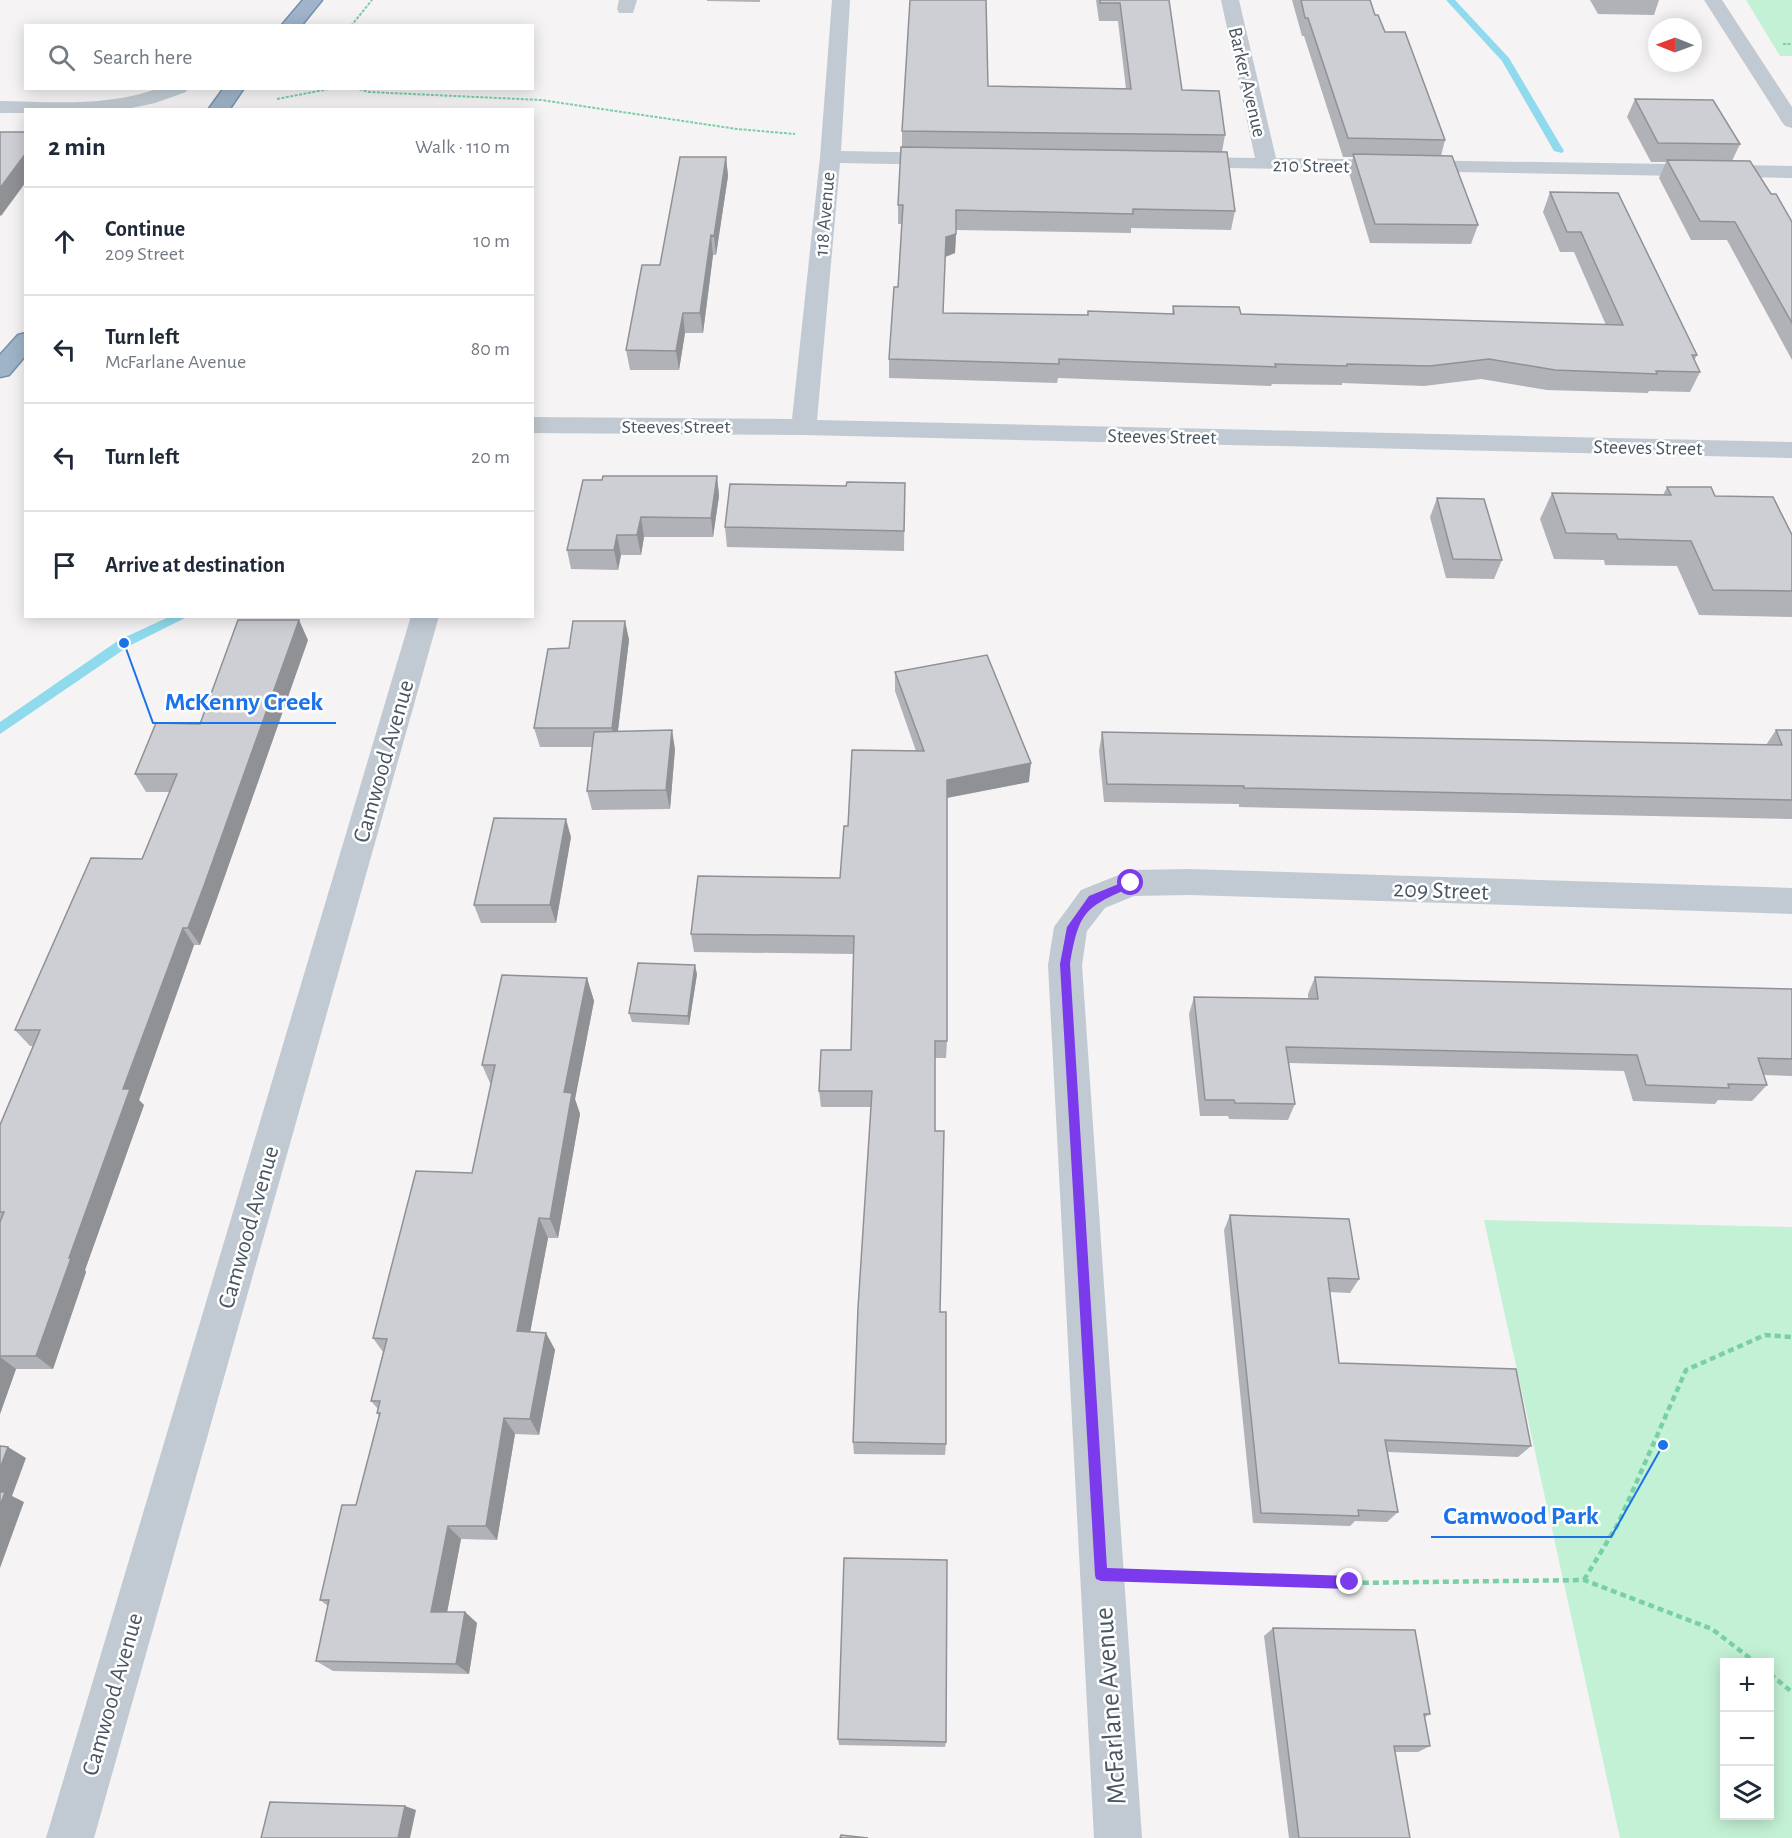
<!DOCTYPE html>
<html lang="en">
<head>
<meta charset="utf-8">
<style>
	:root { --surface:#fff; --page:#f2f2f3; --text:#1f2937; --muted:#747a83; --line:#e0e1e3 }
	body { margin:0; font-family:"Alegreya Sans",sans-serif; background:var(--page); color:var(--text) }
	.controls { position:absolute; right:18px; bottom:18px; display:grid; overflow:hidden; border-radius:0px; box-shadow:0 3px 15px #0003 }
	.controls button { width:54px; height:54px; display:grid; place-items:center; padding:0; border:0; border-bottom:2px solid var(--line); background:var(--surface); color:var(--text); font:30px sans-serif }
	.compass { position:absolute; left:1648px; top:18px; width:54px; height:54px; border-radius:50%; background:var(--surface); box-shadow:0 3px 15px #0003; rotate:271deg }
	.stop { position:absolute; width:18px; height:18px; margin:-14px; border:4px solid #7c3aed; border-radius:50%; background:#fff }
	.stop.end { background:#7c3aed; border-color:#fff; box-shadow:0 2px 6px #0008 }
	.list { margin:0; padding:0; list-style:none }
	h2 { display:flex; justify-content:space-between; align-items:center; height:78px; margin:0; padding:0 24px; font-size:26px }
	h2 small { font-size:20px; font-weight:400; color:var(--muted) }
	.list li { display:grid; grid-template-columns:39px 1fr auto; gap:18px; align-items:center; box-sizing:border-box; height:108px; padding:0 24px; border-top:2px solid var(--line) }
	.list b { display:block; font-size:22px; white-space:nowrap }
	.list p { margin:0; font-size:20px; white-space:nowrap; color:var(--muted) }
	.list em { font-size:20px; font-style:normal; color:var(--muted) }
	.icon { flex:none; width:33px; height:33px; fill:none; stroke:currentColor; stroke-width:2; stroke-linecap:round; stroke-linejoin:round }
	.map { position:relative; flex:none; width:1792px; height:1838px; overflow:hidden }
	.search { position:absolute; background:var(--surface); box-shadow:0 3px 15px #0003; left:24px; top:24px; width:510px; height:66px; display:flex; align-items:center; gap:15px; box-sizing:border-box; padding:0 21px; border-radius:0px; color:var(--muted); font-size:22px }
	.panel { position:absolute; background:var(--surface); box-shadow:0 3px 15px #0003; left:24px; top:108px; width:510px; height:510px; border-radius:0px }
	.map>svg:first-child { display:block }
	.green { fill:#c3f1d5; fill-rule:evenodd }
	.lines { fill:none; stroke-linecap:round; stroke-linejoin:round }
	.stream { fill:#90daee; fill-rule:evenodd }
	.trunk-casing { stroke:#7690ad; stroke-width:3 }
	.path-far1 { stroke:#7ad0a6; stroke-width:2; stroke-dasharray:3 1.5; stroke-linecap:butt }
	.path { stroke:#7ad0a6; stroke-width:4.5; stroke-dasharray:6 4; stroke-linecap:butt }
	.minor { fill:#c1cad2; fill-rule:evenodd }
	.tertiary { fill:#c1cad2; fill-rule:evenodd }
	.trunk { fill:#9fb4c9; fill-rule:evenodd }
	.wall { fill:#b0b2b7 }
	.shaded-wall { fill:#909195 }
	.building { fill:#cdcfd5; stroke:#909195; stroke-width:1.5 }
	.route { fill:#7c3aed }
	.labels { text-anchor:middle; stroke-width:5; stroke-linejoin:round; paint-order:stroke }
	.far-street-label { font-size:20px; fill:#4a5661; stroke:#fff }
	.street-label { font-size:24px; fill:#4a5661; stroke:#fff }
	.near-street-label { font-size:28px; fill:#4a5661; stroke:#fff }
	.leader { fill:none; stroke:#1a73e8; stroke-width:2 }
	.callout-dot { fill:#1a73e8; stroke:#fff; stroke-width:2 }
	.callout-label { font-size:26px; text-anchor:middle; font-weight:bold; fill:#1a73e8; stroke:#fff; stroke-width:5; stroke-linejoin:round; paint-order:stroke }
</style>
</head>
<body>
<div class="map">
<svg width="1792" height="1838" viewBox="0 0 1792 1838">
	<rect width="100%" height="100%" fill="#f5f3f3"/>
	<path class="green" d="M1746 0H1792V56H1780Z
		M1484 1220 1792 1227V1838H1620ZM1770 1662V1816H1724V1662Z"/>
	<g class="lines">
		<path class="stream" d="M1446 0H1455L1509 58 1564 151 1562 153 1554 151 1502 61Z
			M171 616H189L129 646 0 734V722L119 640Z"/>
		<defs>
			<path id="trunk" d="M303 0H322L301 26H281Z
				M224 88H244L229 110H208Z
				M26 333V355L9 375 0 377V355L18 335Z"/>
		</defs>
		<use href="#trunk" class="trunk-casing"/>
		<path class="path-far1" d="M351 26 372 0
			M1783 44H1792
			M355 88 369 92 541 100 737 129 795 134
			M277 99 334 88"/>
		<path class="path" d="M1153 1576 1350 1583 1584 1580 1712 1629 1755 1662
			M1584 1580 1618 1524 1686 1370 1765 1335 1792 1337
			M1770 1674 1792 1692"/>
		<path class="minor" d="M619 0H637L633 13H619L617 9Z
			M832 0H850L841 151 944 153 951 155 954 159 951 163 944 165 840 163 817 420 1792 442V458L804 435 532 433V417L792 419 820 157Z
			M1221 0H1239L1276 158 1792 166V178L1178 167 1175 163 1178 159 1185 157 1255 158Z
			M411 616H439L94 1838H46Z
			M1189 869 1792 888V914L1189 895 1134 896 1105 908 1087 931 1082 965 1142 1838H1094L1048 965 1054 927 1081 890 1131 870Z"/>
		<path class="tertiary" d="M1704 0H1722L1792 107V128L1785 126 1782 122Z
			M159 88H188L186 92 155 103 122 110H26V113H0V101C53 102 108 107 159 88Z"/>
		<use href="#trunk" class="trunk"/>
	</g>
	<path class="wall" d="M707 0H760V2L707 1Z
		M1096 0H1169L1182 90 1225 135 1222 152 1235 211 1231 230 1131 228V233L956 230 955 253 945 257 943 313 1087 315 1088 311 1172 314 1173 306 1241 314 1606 325 1574 252H1560L1543 212 1550 192 1697 355 1694 361 1700 372 1690 392 1649 391 1648 393 1547 390 1481 379 1424 386 1342 383V385L1272 384 1271 386 1058 378 1057 383 889 378V359L898 287 902 224H898V205L902 147V131L988 86 1126 89 1118 21H1099Z
		M1292 0H1370L1375 15 1445 140 1441 156 1478 225 1471 244 1370 243 1349 173 1353 157H1343L1304 36H1302Z
		M1590 0H1659L1654 15 1598 14Z
		M1635 99 1740 144 1732 161 1771 194 1792 222V360L1727 240H1691L1659 178 1666 162H1651L1627 117Z
		M726 157 728 176 716 255H713L703 333H685L679 370H630L626 350 660 265Z
		M717 476 719 496 713 537H644L641 555H621L618 570 571 569 567 550 602 480Z
		M905 483 904 551 727 547 725 527 846 486Z
		M1667 487 1715 496 1792 535V617L1699 615 1677 566 1605 565 1604 560 1554 559 1540 519 1552 493 1663 495Z
		M1437 498 1502 560 1494 579 1446 578 1430 517Z
		M625 621 629 640 618 731 675 749 670 809 592 810 587 791 593 747H540L534 728 569 648Z
		M308 640 216 901 200 945H194L139 1100 144 1105 85 1270 86 1272 53 1369H16L0 1414V1125L33 1046H30L15 1030 142 859 170 792H146L135 774Z
		M895 672 1029 782 947 798V1041L946 1058H935V1131L940 1312 946 1444 945 1455 854 1454 853 1442 871 1107H821L819 1091 851 1050 854 954 694 952 691 934 840 878 848 826 916 751 895 691Z
		M1776 730H1792V819L1239 807V804L1104 802 1099 751 1102 732 1766 745Z
		M571 837 556 923H481L474 905Z
		M697 974 689 1025 632 1022 629 1013Z
		M1315 977 1792 989V1076L1763 1075 1767 1085 1752 1101 1718 1100 1715 1104 1633 1101 1624 1071 1289 1063 1295 1104 1288 1120 1229 1119 1228 1116H1200L1189 1014 1194 997 1308 999V994Z
		M587 978 594 1001 575 1099 580 1114 558 1238H548L530 1332 546 1333 555 1350 539 1435 515 1434 497 1540 461 1539 447 1612H465L477 1623 469 1674 333 1671 316 1661 328 1606 320 1600 356 1505 379 1416 377 1413 378 1409 371 1401 383 1352 373 1338 472 1173 491 1085 482 1065Z
		M1230 1215 1359 1279 1350 1293 1330 1292 1339 1363 1531 1446 1518 1457 1388 1452 1398 1512 1387 1522 1355 1521 1350 1526 1253 1523 1224 1230Z
		M1273 1628 1430 1714 1425 1717 1430 1746 1418 1752H1395L1410 1838H1289L1264 1636Z
		M838 1739 946 1742 945 1747 839 1745Z"/>
	<path class="shaded-wall" d="M26 153V182L1 216 0 215V188Z
		M726 157 728 176 716 255 714 236Z
		M956 234 955 253 945 257 946 237Z
		M711 235 713 255 703 333 700 313Z
		M683 313 685 333 679 370 676 351Z
		M717 476 719 496 713 537 711 518Z
		M641 517 644 537 641 555 637 535Z
		M617 535 621 555 618 570 614 550Z
		M299 620 308 640 216 901 200 945 188 928Z
		M625 621 629 640 616 746 612 728Z
		M672 730 675 749 670 809 666 790Z
		M1031 763 1029 782 946 798 947 780Z
		M566 819 571 837 556 923 550 905Z
		M183 928 194 945 139 1100 144 1105 85 1270 86 1272 53 1369 36 1356 123 1089Z
		M695 965 697 974 689 1025 688 1016Z
		M587 978 594 1001 575 1099 580 1114 558 1238 550 1219 564 1092Z
		M539 1218 548 1238 527 1349 517 1331Z
		M546 1333 555 1350 539 1435 530 1419Z
		M0 1357 16 1369 0 1414Z
		M504 1418 515 1434 497 1540 486 1526Z
		M8 1447 26 1458 12 1496 24 1502 0 1568V1468Z
		M448 1526 461 1539 445 1623 431 1612Z
		M465 1612 477 1623 469 1674 456 1664Z
		M405 1806 416 1810 410 1838H398Z"/>
	<path class="building" d="M910 0H986L988 86 1131 89 1120 3H1100V0H1169L1182 90 1219 91 1225 135 902 131Z
		M1301 0H1370L1375 15H1378L1385 32H1405L1445 140 1348 138 1308 18H1305Z
		M1635 99 1713 100 1740 144 1658 143Z
		M0 132H26V153L0 188Z
		M901 147 1227 152 1235 211 1133 209V214L956 210V234L946 237 943 313 1088 315V311L1174 314 1173 306 1239 307 1241 314 1623 325 1581 232H1567L1550 192 1618 193 1697 355H1692L1700 372 1656 371 1657 374 1555 370 1489 359 1430 366 1347 364V366L1275 364 1276 367 1059 359V364L889 359 894 287H898L903 205H898Z
		M1353 154 1452 156 1478 225 1375 224Z
		M680 157H726L714 236 711 235 700 313H683L676 351 626 350 642 265H660Z
		M1667 160 1750 161 1771 194H1776L1792 222V323L1735 222 1700 221Z
		M603 476H717L711 518 641 517 637 535H617L614 550H567L583 480H602Z
		M847 482 905 483 904 531 725 527 730 484 846 486Z
		M1667 487H1711L1715 496 1773 497 1792 535V591L1713 590 1691 541 1618 539 1616 534 1566 533 1552 493 1671 495Z
		M1437 498 1484 499 1502 560 1453 559Z
		M238 620H299L205 883 188 928H183L123 1089H130L69 1258H71L36 1356H0V1222L4 1212H0V1125L40 1030H15L91 858 142 859 177 774H135L156 723 200 724Z
		M573 621H625L612 728H534L548 649 569 648Z
		M987 655 1031 763 947 780V1041H935V1131H944L940 1312H946V1444L853 1442 858 1308 872 1091H819L821 1050H851L854 936 691 934 698 876 840 878 844 826H848L852 750 924 751 895 672Z
		M672 730 666 790 587 791 594 732Z
		M1776 730H1792V800L1244 788V786L1107 784 1102 732 1782 745Z
		M494 818 566 819 550 905H474Z
		M638 963 695 965 688 1016 629 1013Z
		M502 975 587 978 564 1092 572 1093 550 1219 539 1218 517 1331 546 1333 530 1419 504 1418 486 1526H448L431 1612H465L456 1664 316 1661 329 1600H320L342 1505H356L380 1413H377L380 1401H371L387 1339 373 1338 416 1171 472 1173 495 1065H482Z
		M1315 977 1792 989V1059L1758 1058 1767 1085 1728 1084 1729 1088 1646 1085 1637 1055 1286 1047 1295 1104 1235 1103 1234 1100H1205L1194 997 1318 999Z
		M1230 1215 1349 1219 1359 1279 1328 1278 1339 1363 1516 1369 1531 1446 1385 1440 1398 1512 1358 1510 1359 1516 1261 1513Z
		M0 1446 8 1447 0 1468Z
		M0 1492H5L0 1506Z
		M844 1558 947 1560 946 1742 838 1739Z
		M1273 1628 1415 1630 1430 1714H1424L1430 1746H1394L1410 1838H1299Z
		M270 1802 405 1806 398 1838H261Z
		M841 1835 868 1838H840Z"/>
	<path class="route" d="M1131 879 1134 880V886C1085 907 1079 911 1070 964L1107 1568 1350 1576 1355 1578 1357 1582 1355 1587 1350 1589 1101 1581 1096 1579 1095 1575 1060 964 1067 927 1089 896Z"/>
	<g class="labels">
		<g class="far-street-label">
			<text transform="translate(1248 82) rotate(77)" y="7">Barker Avenue</text>
			<text transform="translate(1311 165) rotate(1)" y="7">210 Street</text>
			<text transform="translate(824 214) rotate(-85)" y="7">118 Avenue</text>
			<text x="676" y="433">Steeves Street</text>
			<text transform="translate(1162 436) rotate(1)" y="7">Steeves Street</text>
			<text transform="translate(1648 447) rotate(1)" y="7">Steeves Street</text>
		</g>
		<g class="street-label">
			<text transform="translate(383 761) rotate(-74)" y="8">Camwood Avenue</text>
			<text transform="translate(1441 890) rotate(2)" y="8">209 Street</text>
			<text transform="translate(248 1227) rotate(-74)" y="8">Camwood Avenue</text>
			<text transform="translate(112 1694) rotate(-74)" y="8">Camwood Avenue</text>
		</g>
		<g class="near-street-label">
			<text transform="translate(1109 1706) rotate(-94)" y="10">McFarlane Avenue</text>
		</g>
	</g>
	<path class="leader" d="M124 643L153 723H336M1663 1445L1611 1537H1431"/>
	<g class="callout-dot">
		<circle cx="124" cy="643" r="6"/>
		<circle cx="1663" cy="1445" r="6"/>
	</g>
	<g class="callout-label">
		<text x="244" y="710">McKenny Creek</text>
		<text x="1521" y="1524">Camwood Park</text>
	</g>
</svg>
<div class="controls">
<button>+</button>
<button>−</button>
<button><svg class="icon" aria-label="layers" viewBox="0 0 24 24"><path d="M12 4l9 5-9 5-9-5zM3 14l9 5 9-5"/></svg></button>
</div>
<svg class="compass" viewBox="-18 -18 36 36"><path d="M0-13l5 13h-10z" fill="#e53935"/><path d="M0 13l5-13h-10z" fill="#747a83"/></svg>
<div class="stop" style="left:1131px;top:883px"></div>
<div class="stop end" style="left:1350px;top:1582px"></div>
<div class="search"><svg class="icon" aria-label="search" viewBox="0 0 24 24"><circle cx="10" cy="10" r="6"/><path d="M15 15l6 6"/></svg>Search here</div>
<section class="panel">
<h2>2 min<small>Walk · 110 m</small></h2>
<ul class="list">
<li><svg class="icon" aria-label="ahead" viewBox="0 0 24 24"><path d="M12 20V5M6 11l6-6 6 6"/></svg><div><b>Continue</b><p>209 Street</p></div><em>10 m</em></li>
<li><svg class="icon" aria-label="left" viewBox="0 0 24 24"><path d="M17 20v-9H6M10 6l-5 5 5 5"/></svg><div><b>Turn left</b><p>McFarlane Avenue</p></div><em>80 m</em></li>
<li><svg class="icon" aria-label="left" viewBox="0 0 24 24"><path d="M17 20v-9H6M10 6l-5 5 5 5"/></svg><div><b>Turn left</b></div><em>20 m</em></li>
<li><svg class="icon" aria-label="arrive" viewBox="0 0 24 24"><path d="M6 21V4h12l-3 4 3 4H6"/></svg><div><b>Arrive at destination</b></div></li>
</ul>
</section>
</div>
</body>
</html>
